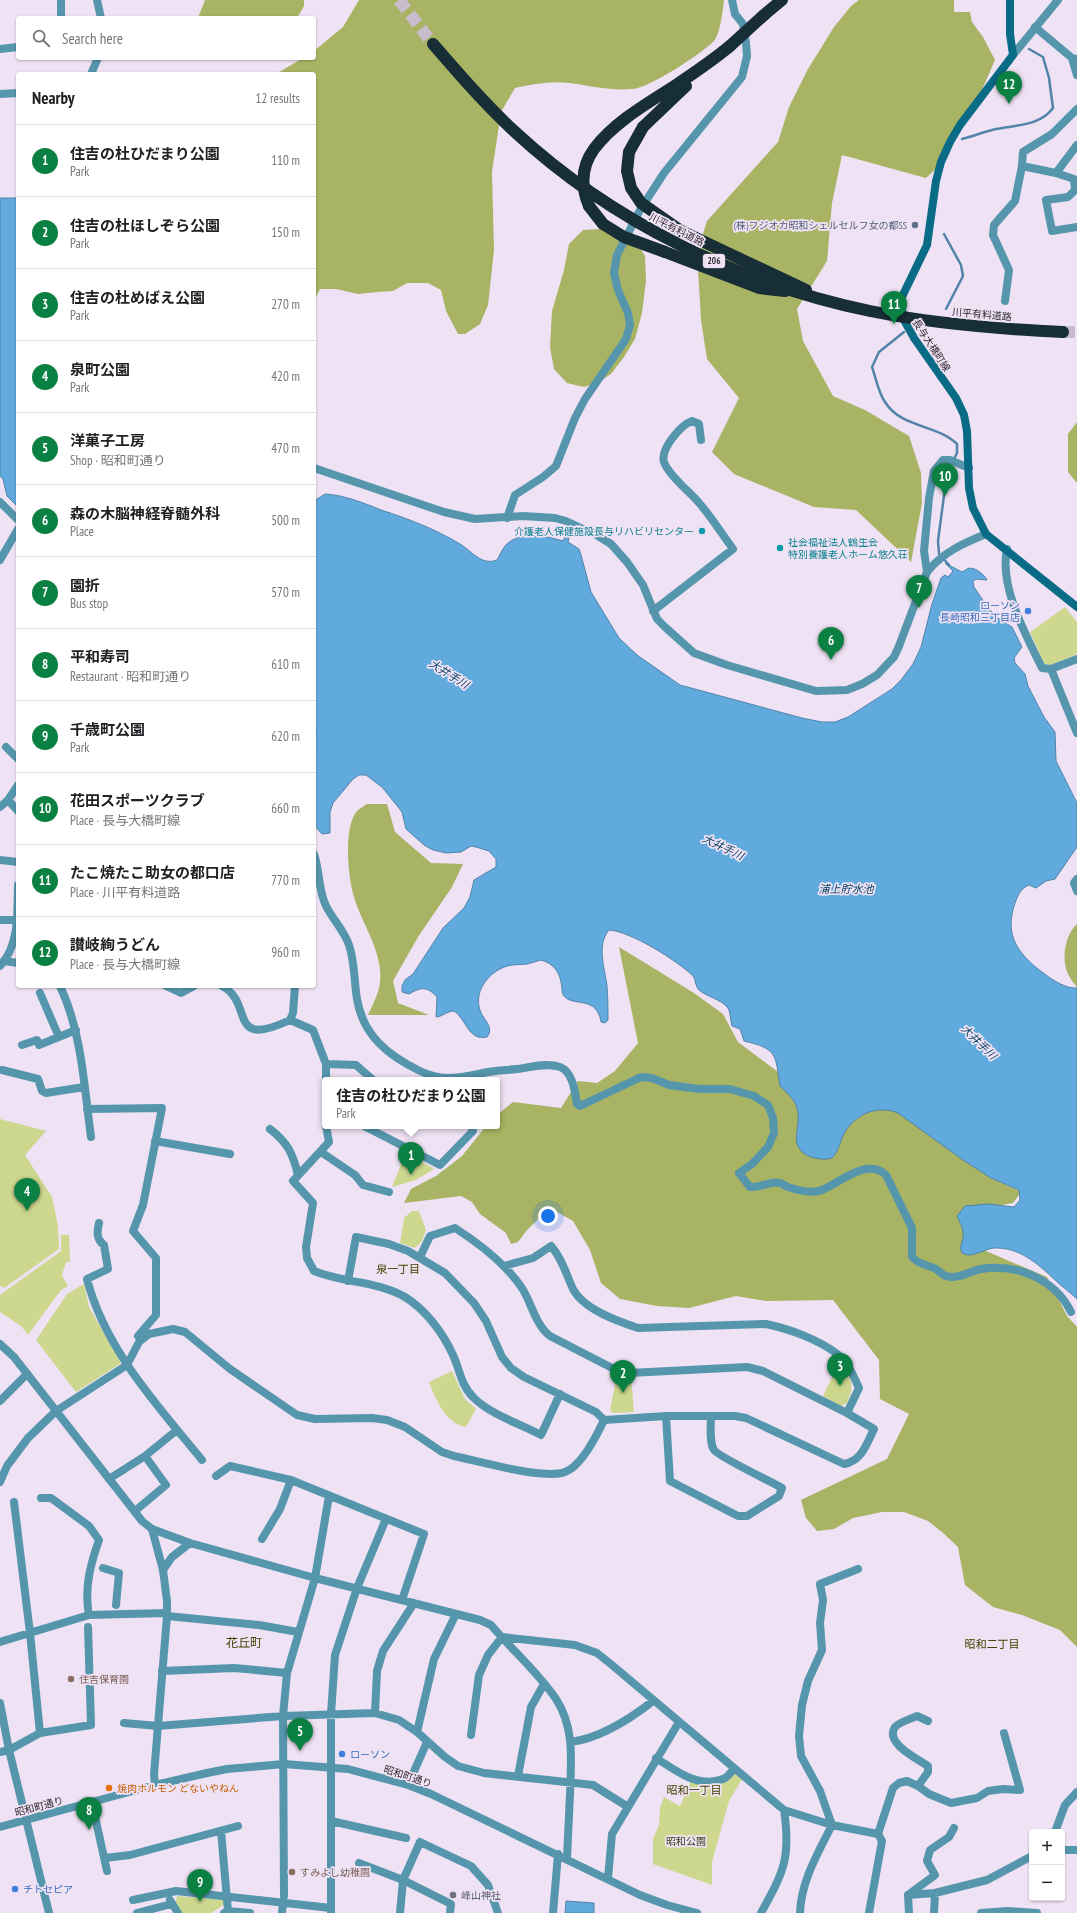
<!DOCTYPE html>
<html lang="en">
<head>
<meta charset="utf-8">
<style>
	:root { --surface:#fff; --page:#f6f6f6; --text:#202124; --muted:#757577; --line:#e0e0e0; --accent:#0b8043 }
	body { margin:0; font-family:"PT Sans Narrow","Noto Sans JP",sans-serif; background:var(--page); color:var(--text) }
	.controls { position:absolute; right:12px; bottom:12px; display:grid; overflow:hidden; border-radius:4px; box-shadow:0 1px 3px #0004 }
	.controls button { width:36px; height:36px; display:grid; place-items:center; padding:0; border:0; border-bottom:1px solid var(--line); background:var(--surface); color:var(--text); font:20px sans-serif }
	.you { position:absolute; left:548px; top:1216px; width:14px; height:14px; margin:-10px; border:3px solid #fff; border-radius:50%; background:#1a73e8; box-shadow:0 0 0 6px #1a73e833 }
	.badge { display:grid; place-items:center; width:26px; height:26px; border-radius:50%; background:var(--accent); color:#fff; font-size:13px; font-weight:700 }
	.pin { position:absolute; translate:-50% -33px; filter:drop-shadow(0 1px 2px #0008) }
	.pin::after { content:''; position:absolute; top:21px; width:14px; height:12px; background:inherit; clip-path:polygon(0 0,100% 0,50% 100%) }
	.popup { position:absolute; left:322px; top:1077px; width:178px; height:52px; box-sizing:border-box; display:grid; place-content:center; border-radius:4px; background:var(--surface); filter:drop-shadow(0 1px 3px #0005); font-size:13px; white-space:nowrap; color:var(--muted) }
	.popup b { font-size:15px; color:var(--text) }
	.popup::after { content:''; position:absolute; left:50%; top:100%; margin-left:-8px; border:8px solid transparent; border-top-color:var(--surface) }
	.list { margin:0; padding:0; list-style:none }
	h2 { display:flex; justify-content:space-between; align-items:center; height:52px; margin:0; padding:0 16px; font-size:17px }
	h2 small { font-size:13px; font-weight:400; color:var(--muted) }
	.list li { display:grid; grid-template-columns:26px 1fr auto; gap:12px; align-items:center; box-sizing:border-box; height:72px; padding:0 16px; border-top:1px solid var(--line) }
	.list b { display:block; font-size:15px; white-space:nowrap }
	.list p { margin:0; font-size:13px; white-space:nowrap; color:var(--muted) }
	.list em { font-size:13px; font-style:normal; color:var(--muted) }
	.icon { flex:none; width:22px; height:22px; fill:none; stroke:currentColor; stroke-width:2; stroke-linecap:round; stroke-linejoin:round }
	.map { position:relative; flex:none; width:1077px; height:1913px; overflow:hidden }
	.search { position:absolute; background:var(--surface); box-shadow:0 1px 3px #0004; left:16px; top:16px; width:300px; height:44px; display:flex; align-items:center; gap:10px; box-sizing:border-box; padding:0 14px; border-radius:4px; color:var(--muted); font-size:15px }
	.panel { position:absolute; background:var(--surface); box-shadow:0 1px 3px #0004; left:16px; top:72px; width:300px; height:916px; border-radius:4px }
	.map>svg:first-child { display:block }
	.green { fill:#cdd88e }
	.forest { fill:#a8b363 }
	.water { fill:#61aadd; stroke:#5284a9 }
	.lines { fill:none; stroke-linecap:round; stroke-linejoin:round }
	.stream { stroke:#5284a9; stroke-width:2.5 }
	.motorway-tunnel { stroke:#c9bdcd; stroke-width:12; stroke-dasharray:12 6; stroke-linecap:butt }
	.minor { stroke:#5696ad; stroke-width:8 }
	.tertiary { stroke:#5696ad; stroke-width:8 }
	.secondary { stroke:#096b86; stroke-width:8 }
	.motorway { stroke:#172e36; stroke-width:12 }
	.motorway-bridge { stroke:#172e36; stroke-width:12 }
	.service-dot { fill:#5c6f8a; stroke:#efe2f4; stroke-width:1.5 }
	.culture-dot { fill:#0f9aa8; stroke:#efe2f4; stroke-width:1.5 }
	.shop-dot { fill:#3f7fe0; stroke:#efe2f4; stroke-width:1.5 }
	.education-dot { fill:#8d6e63; stroke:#efe2f4; stroke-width:1.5 }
	.food-dot { fill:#e8710a; stroke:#efe2f4; stroke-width:1.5 }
	.worship-dot { fill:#6b7280; stroke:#efe2f4; stroke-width:1.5 }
	.labels { text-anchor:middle; stroke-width:3.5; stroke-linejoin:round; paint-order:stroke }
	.shield { fill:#efe2f4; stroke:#69616c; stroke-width:1 }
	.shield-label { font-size:9px; font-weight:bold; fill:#2f2a31 }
	.service-label { font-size:10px; fill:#4e5e75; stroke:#efe2f4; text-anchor:end }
	.street-label { font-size:10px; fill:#2f2a31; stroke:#efe2f4 }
	.culture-label { font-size:10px; fill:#0d838f; stroke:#efe2f4; text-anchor:end }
	.shop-label { font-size:10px; fill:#366cbe; stroke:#efe2f4; text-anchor:start }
	.education-label { font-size:10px; fill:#785e54; stroke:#efe2f4; text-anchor:start }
	.food-label { font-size:10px; fill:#c56008; stroke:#efe2f4; text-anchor:start }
	.park-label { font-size:10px; fill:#363b18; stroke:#efe2f4 }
	.worship-label { font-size:10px; fill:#5b616d; stroke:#efe2f4; text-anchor:start }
	.water-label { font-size:11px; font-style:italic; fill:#094365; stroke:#efe2f4 }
	.neighbourhood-label { font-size:11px; fill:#464100; stroke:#efe2f4 }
	.quarter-label { font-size:12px; fill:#464100; stroke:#efe2f4 }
</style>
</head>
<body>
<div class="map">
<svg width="1077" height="1913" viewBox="0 0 1077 1913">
	<rect width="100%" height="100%" fill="#efe2f4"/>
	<path class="green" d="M1065 607 1077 622V654L1051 665 1044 664 1030 632Z
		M0 1119 46 1131 25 1155 52 1197 58 1226 59 1249 4 1288 0 1286Z
		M406 1152 434 1169 416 1180 392 1187Z
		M412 1211H419L426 1230 422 1241 415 1248 400 1243 404 1218Z
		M61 1235H69L70 1262H66L62 1275 68 1286 61 1290 28 1335 21 1326 0 1312V1295L61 1251Z
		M84 1284 89 1307 121 1363 76 1392 36 1340 67 1294Z
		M839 1363C851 1381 856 1381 847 1403L841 1406 823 1396Z
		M452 1371 465 1399 476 1409 466 1427C445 1423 436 1400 429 1382Z
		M617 1375 631 1377 634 1412 613 1413 610 1410Z
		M734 1769 744 1776 729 1801 712 1862V1885L653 1864V1839L659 1825 660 1808 664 1797 680 1806 692 1779H724Z
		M177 1896 225 1900V1904L211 1913H181L175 1905Z"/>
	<path class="forest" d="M205 0H304V6L297 18H198Z
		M359 0H724C723 10 720 34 714 41 701 54 651 87 633 89 611 91 591 86 570 83 551 81 533 84 515 88L501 112 492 172 494 250 488 305 480 324 465 334H458L446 311 441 290 428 283H407L393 291 377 292 358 294 336 289H320L314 301V74H276L303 58H314V51L343 27Z
		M859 0H954V12H970L972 22 983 37 995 60 981 92 941 164 926 178 842 155 832 203 827 261 797 309 803 341 833 396 865 410 909 436 921 473 922 503 911 562 856 510 814 507 734 474 712 452 739 398 707 359 701 320 697 253 707 221 778 142 789 107 808 69 834 27 851 6Z
		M601 229 636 242 645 256 646 281 642 313 635 339 624 357 611 374 599 382 584 387 567 383 554 369 550 347 552 311 564 270 569 244 583 230Z
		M1077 422V483L1068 472V434Z
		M367 804H387L395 832 431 863 463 864 452 887 418 937 393 981 398 1003 429 1015H368C376 998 382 987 380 969 377 943 361 921 354 897 348 877 343 828 357 811 360 808 364 806 367 804Z
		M1077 924V987C1074 983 1070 979 1068 974 1061 959 1065 935 1077 924Z
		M619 947 694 993 723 1014 738 1042 793 1083 838 1112 895 1106 992 1178 1021 1192 1013 1203 962 1212 972 1245 1047 1277 1067 1316 1077 1327V1647L1060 1630 1022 1615 993 1607 965 1585 958 1547 942 1532 928 1521 904 1512H882L853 1518 834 1529 817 1531 806 1518 801 1500 887 1459 909 1414 880 1399 879 1360 833 1300 766 1301 736 1296 689 1308 657 1306 620 1299 601 1283 590 1250 573 1221 550 1208 527 1230 518 1242 511 1244 506 1233 480 1214 472 1202 461 1196 404 1203 411 1189 436 1176 462 1156 486 1126H497V1115L513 1102 561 1108 578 1081 597 1083 615 1071 638 1043Z"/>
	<path class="water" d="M0 198H18V507L7 496 3 479 0 476Z
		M325 494C344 495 364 503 381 510 409 519 435 529 460 544 472 551 481 566 497 560 499 556 502 550 505 546 519 530 546 536 563 541L565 537 569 538 568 542 579 549 581 555 591 592 619 638 637 655 680 685 802 718 822 722H835L848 717 892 689 901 680 913 664 921 647 932 604 941 578 945 575 948 577 953 571 945 563 962 572C964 571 965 570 967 569 973 565 985 575 987 580L976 579 973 581 974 587 986 605 996 617 1012 627 1022 647 1014 658 1015 663 1025 674 1028 686 1044 717 1055 732 1056 761 1077 803V847L1055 879 1046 881 1036 888 1029 885C1021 888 1018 895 1015 903 1003 937 1020 956 1046 975 1054 981 1067 989 1077 988V1299C1070 1292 1061 1286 1054 1279 1037 1263 1019 1247 994 1248 984 1249 971 1259 962 1253 958 1245 965 1240 963 1231 962 1226 959 1221 957 1216L965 1206 989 1204 1014 1207 1020 1200 1019 1190 991 1178 963 1160 898 1113C878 1105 858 1113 846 1130 840 1139 840 1150 832 1158 825 1160 818 1159 811 1157 785 1147 803 1126 797 1108 794 1098 787 1093 780 1086 775 1054 778 1049 744 1041L740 1029 732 1026C730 1020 731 1013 728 1008 721 999 707 997 699 990 695 986 696 980 693 976 678 961 630 931 609 930 596 945 605 969 607 986 608 997 608 1009 608 1020L605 1023 601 1022C597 995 572 1007 564 996 562 994 562 990 562 987 560 973 555 964 541 960 537 961 532 963 527 964 518 965 510 964 502 968 487 975 474 992 480 1010 483 1020 495 1027 487 1037 468 1041 467 1020 454 1011 447 1011 442 1017 436 1017L437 997C427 986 421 987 409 994L402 992V986L405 980 413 974 443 928 464 908 470 897 474 880 496 867V859L489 851 476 847 471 846 461 852 446 853 433 850 424 845 406 829 402 812 382 787 366 775H359L353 779 333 803 330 812V833L322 834 314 825 316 728 314 726V501Z
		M566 1901 594 1903V1913H565Z"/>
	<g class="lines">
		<path class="stream" d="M962 139C973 136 984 132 996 129 1016 125 1040 126 1053 108L1049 78 1043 57 1029 49
			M944 234 961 265 963 276 946 309
			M904 332 879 352 872 367C876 378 878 392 885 402 901 428 936 424 957 444V453L947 473 938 541 939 554 949 565"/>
		<path class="motorway-tunnel" d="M399 0 433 44
			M1063 332H1077"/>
		<path class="minor" d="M61 18V0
			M1035 27 1072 58 1077 59
			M0 49 18 47
			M1072 58 1077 75
			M1077 145 1056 173 1074 179 1075 190 1068 197 1046 200 1052 231 1077 227
			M1022 166 1056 173
			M1005 301 1009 270 993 235 994 225 1015 201 1022 166 1023 152 1052 134 1077 109
			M507 518 515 495 543 477 556 466 575 418 585 399 626 339 630 325 628 313 618 290 614 273 617 255 640 210 664 173 742 77 747 56 746 43 743 24 735 14 732 0
			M1007 549C999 587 1026 635 1042 668L1051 669
			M0 560 18 529
			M927 572 924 551 929 498 934 471 943 460H950L969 468
			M653 611 733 549C722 534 712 518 700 504 690 492 669 476 664 462 660 449 681 425 692 421L699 424 701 440
			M1077 659 1051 669 1077 733
			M6 747 18 759
			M8 800 18 785
			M0 807 8 800 18 811
			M314 854C320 871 318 890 326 906 333 920 344 930 349 945 355 962 354 982 357 999 363 1036 389 1056 420 1071 445 1083 462 1077 488 1072 500 1070 512 1070 524 1068 534 1066 549 1063 560 1067 573 1072 575 1092 577 1104L580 1106 641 1077 652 1078 669 1085 699 1089H730L754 1096 768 1105 773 1118 774 1133 768 1147 752 1164 739 1173 750 1187C761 1188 771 1180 780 1183 783 1184 785 1186 788 1187 797 1190 810 1193 819 1191 838 1185 867 1156 886 1175L912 1228V1257C921 1266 926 1264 936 1269 939 1271 942 1275 946 1276 957 1280 970 1271 981 1269 1016 1263 1055 1279 1071 1312
			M0 860 18 862
			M1077 879 1074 883 1077 891
			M0 920H17
			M4 961 18 963
			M60 986C82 1033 84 1086 91 1137
			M166 986 181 993 194 986
			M222 986C255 1003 226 1050 290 1020L293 1013 295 986
			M40 993 59 1037
			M290 1020 313 1030 326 1064V1080
			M22 1045 37 1040 39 1045 76 1030
			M326 1064 356 1065 373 1080
			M2 1070 38 1079 42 1091 46 1093 84 1087
			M87 1109 162 1108 143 1205 133 1231 156 1258V1315L138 1336
			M326 1126 329 1142 293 1181 313 1203 306 1247 307 1258 314 1271C343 1283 378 1281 405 1297 426 1310 443 1333 453 1355 460 1370 461 1386 474 1398 490 1414 520 1424 541 1435L560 1394
			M364 1126 440 1165 473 1131 471 1126
			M270 1129C288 1143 293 1154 298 1175
			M155 1141 230 1154
			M321 1152 355 1175 363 1185 389 1192
			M99 1223C97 1232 96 1239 104 1245L108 1269 87 1279C105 1349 157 1405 202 1460
			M504 1266 533 1258 551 1246C562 1258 566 1274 573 1289 583 1309 617 1321 638 1328L766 1324C790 1329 820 1340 840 1356 849 1365 854 1377 859 1388L847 1413
			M348 1281 356 1237 389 1244 408 1251 445 1273 474 1303 486 1321 502 1357 511 1368 524 1377 596 1412 604 1420 666 1416H735L746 1418 844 1464C862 1461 867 1443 874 1429L847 1413 763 1371 747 1367 629 1373 616 1370 550 1336C535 1324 532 1304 522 1288 505 1263 480 1244 455 1228L430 1236 420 1257
			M0 1401 27 1374
			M666 1416 670 1481 738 1516H747L779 1496 782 1488C770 1481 719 1457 714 1450 709 1442 711 1425 711 1416
			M216 1476 230 1466 291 1480 424 1534 402 1600
			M109 1479 145 1456 177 1430
			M41 1498H51L89 1526 99 1540C91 1563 85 1584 88 1609
			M14 1502 30 1633 40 1733 91 1725 88 1627
			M135 1511 166 1485 145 1456
			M152 1529 190 1543 315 1578 480 1620 491 1625C512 1650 538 1672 556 1699 575 1728 571 1761 570 1794 569 1815 568 1837 567 1858
			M262 1539 280 1509 291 1480
			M103 1568 119 1573 116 1605
			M163 1570 172 1557 190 1543
			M167 1616 259 1625 298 1632
			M0 1642 89 1615 166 1613
			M162 1671 234 1668 287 1673
			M375 1713 377 1671 383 1651 414 1603
			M124 1723 158 1726 283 1716 375 1713 399 1720 417 1732 445 1757 458 1766 484 1773 593 1785 628 1807
			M417 1732 434 1659 456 1614
			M471 1735 479 1675 488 1655 502 1637 575 1645 597 1653 612 1665 784 1810 832 1825 878 1834
			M571 1742C600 1738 630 1719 653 1701
			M0 1752 9 1750 40 1733
			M656 1758C675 1770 698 1789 723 1779 727 1778 731 1772 734 1769
			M518 1776 531 1707 544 1684
			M408 1785 427 1742
			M918 1786 928 1772V1766C918 1759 884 1743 895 1727 899 1722 911 1719 917 1716L928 1721
			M92 1803 107 1871
			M331 1821 406 1838
			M221 1831 228 1911 250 1913
			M1055 1832 1065 1805 1077 1792
			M1062 1850H1077
			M105 1858 130 1855 238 1826
			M359 1863 403 1880 451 1904 450 1913
			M608 1878 612 1834 679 1722
			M908 1895 935 1893 987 1880 1032 1856
			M284 1896 283 1716 287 1673 315 1578 329 1496
			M133 1900 176 1891 331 1908
			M170 1900 178 1913
			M137 1913 171 1904
			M282 1913 283 1902
			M331 1913V1714L335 1655 357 1588 386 1519
			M400 1913 403 1880 420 1842 471 1866 488 1885 498 1913
			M761 1913C784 1871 791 1858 784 1810
			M800 1913C801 1881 818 1853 832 1825L820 1791 801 1756 799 1736 802 1705 808 1681 822 1650 820 1623 823 1600 820 1584 858 1569
			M869 1913 882 1841 878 1834 893 1788 899 1783 907 1781 918 1786 929 1794 951 1803 977 1798 988 1791 1003 1789 1020 1790 1004 1733
			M909 1913 908 1895 935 1875 927 1861 930 1850 949 1837 954 1828
			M934 1913 935 1893"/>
		<path class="tertiary" d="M97 0 101 18
			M1013 55 1058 0
			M91 74 98 58
			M0 94 18 93
			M314 468 444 512 475 519 523 516 555 518 566 521 598 536 611 544 627 562 643 585 657 619 665 627 694 653 727 665 816 691 847 690 862 684 877 675 894 657 899 646 927 572C943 552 964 543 986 534
			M0 502 18 520
			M0 966C20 945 17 912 18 885
			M0 1344 14 1357 142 1521 152 1529 163 1570 167 1601V1616L154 1774 155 1785
			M0 1482 7 1466 28 1438 56 1411 127 1365 139 1342 149 1334 173 1329 185 1332 230 1369 297 1415 315 1419 372 1418 387 1420 405 1427 442 1452 454 1456C478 1461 544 1480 565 1472 582 1466 597 1435 604 1420
			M0 1703 9 1750 49 1913
			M0 1827 155 1785 207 1773 227 1769 284 1764 348 1769 408 1785 431 1794 640 1895 667 1905 697 1913
			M224 1913 228 1911
			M553 1913 558 1854
			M981 1913 1007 1911 1037 1913"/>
		<path class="secondary" d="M1010 0V34L1013 55 960 125 950 142 941 162 936 181 927 245 900 301 904 320 914 338 956 398 964 415 967 431 969 488 973 508 986 534 1077 607"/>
		<path class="motorway" d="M764 15 782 0
			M643 127 686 86
			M589 206C581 187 581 167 594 149 614 122 648 103 676 85 694 73 713 60 730 46
			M681 231 806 290
			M665 252 759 288 785 291"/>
		<path class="motorway-bridge" d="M433 44C459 74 485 104 514 131 612 222 740 284 870 311 934 324 999 329 1063 332
			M730 46 764 15
			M643 127 629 152 627 171 631 188 641 203 681 231
			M589 206 603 224 624 237 665 252"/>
	</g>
	<circle class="service-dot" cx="915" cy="225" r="4"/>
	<g class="culture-dot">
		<circle cx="702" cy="531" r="4"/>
		<circle cx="780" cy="548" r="4"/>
	</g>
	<g class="shop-dot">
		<circle cx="1028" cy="611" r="4"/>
		<circle cx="342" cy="1754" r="4"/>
		<circle cx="15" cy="1889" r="4"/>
	</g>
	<g class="education-dot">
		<circle cx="71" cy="1679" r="4"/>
		<circle cx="292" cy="1872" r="4"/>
	</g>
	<circle class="food-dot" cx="109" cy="1788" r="4"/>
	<circle class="worship-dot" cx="453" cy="1895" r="4"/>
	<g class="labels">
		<rect class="shield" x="703" y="254" width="22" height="14" rx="3"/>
		<g class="shield-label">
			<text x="714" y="264">206</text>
		</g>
		<g class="service-label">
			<text x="907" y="229">(株)フジオカ昭和シェルセルフ女の都SS</text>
		</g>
		<g class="street-label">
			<text transform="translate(677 229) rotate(27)" y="4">川平有料道路</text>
			<text transform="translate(982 314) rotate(5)" y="4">川平有料道路</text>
			<text transform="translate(932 345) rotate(57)" y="4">長与大橋町線</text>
			<text transform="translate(408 1776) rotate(18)" y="4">昭和町通り</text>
			<text transform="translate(39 1806) rotate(-15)" y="4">昭和町通り</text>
		</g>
		<g class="culture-label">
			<text x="694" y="535">介護老人保健施設長与リハビリセンター</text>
			<text x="788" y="546" text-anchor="start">社会福祉法人鶴生会<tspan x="788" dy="12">特別養護老人ホーム悠久荘</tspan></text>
		</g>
		<g class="shop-label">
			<text x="1020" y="609" text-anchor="end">ローソン<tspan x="1020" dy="12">長崎昭和三丁目店</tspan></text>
			<text x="350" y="1758">ローソン</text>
			<text x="23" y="1893">チトセピア</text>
		</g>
		<g class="education-label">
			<text x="79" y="1683">住吉保育園</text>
			<text x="300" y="1876">すみよし幼稚園</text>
		</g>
		<g class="food-label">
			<text x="117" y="1792">焼肉ホルモン どないやねん</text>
		</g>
		<g class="park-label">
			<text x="686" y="1845">昭和公園</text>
		</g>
		<g class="worship-label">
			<text x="461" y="1899">峰山神社</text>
		</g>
		<g class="water-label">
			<text transform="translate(449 674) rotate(32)" y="4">大井手川</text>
			<text transform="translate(723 847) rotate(26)" y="4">大井手川</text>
			<text x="846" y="893">浦上貯水池</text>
			<text transform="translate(979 1042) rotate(44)" y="4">大井手川</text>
		</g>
		<g class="neighbourhood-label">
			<text x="398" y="1273">泉一丁目</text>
			<text x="992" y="1648">昭和二丁目</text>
			<text x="694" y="1794">昭和一丁目</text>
		</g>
		<g class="quarter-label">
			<text x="244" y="1647">花丘町</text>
		</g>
	</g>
</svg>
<div class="controls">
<button>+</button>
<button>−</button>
</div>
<div class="you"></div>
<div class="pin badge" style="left:411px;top:1175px">1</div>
<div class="popup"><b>住吉の杜ひだまり公園</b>Park</div>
<div class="pin badge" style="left:623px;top:1393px">2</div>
<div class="pin badge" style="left:840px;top:1386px">3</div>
<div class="pin badge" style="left:27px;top:1211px">4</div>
<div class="pin badge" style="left:300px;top:1751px">5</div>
<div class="pin badge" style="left:831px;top:660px">6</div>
<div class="pin badge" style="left:919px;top:608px">7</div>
<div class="pin badge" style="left:89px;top:1830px">8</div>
<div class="pin badge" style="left:200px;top:1902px">9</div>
<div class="pin badge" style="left:945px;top:496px">10</div>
<div class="pin badge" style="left:894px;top:324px">11</div>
<div class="pin badge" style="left:1009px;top:104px">12</div>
<div class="search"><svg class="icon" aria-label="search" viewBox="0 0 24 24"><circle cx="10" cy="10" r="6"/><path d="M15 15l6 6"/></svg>Search here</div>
<section class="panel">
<h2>Nearby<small>12 results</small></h2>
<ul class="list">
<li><span class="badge">1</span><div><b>住吉の杜ひだまり公園</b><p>Park</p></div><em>110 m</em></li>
<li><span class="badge">2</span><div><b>住吉の杜ほしぞら公園</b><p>Park</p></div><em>150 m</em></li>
<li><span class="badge">3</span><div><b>住吉の杜めばえ公園</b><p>Park</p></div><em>270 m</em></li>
<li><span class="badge">4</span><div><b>泉町公園</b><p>Park</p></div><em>420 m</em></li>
<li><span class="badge">5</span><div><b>洋菓子工房</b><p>Shop · 昭和町通り</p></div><em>470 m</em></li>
<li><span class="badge">6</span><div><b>森の木脳神経脊髄外科</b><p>Place</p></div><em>500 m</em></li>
<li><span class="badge">7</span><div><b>園折</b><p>Bus stop</p></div><em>570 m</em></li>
<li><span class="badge">8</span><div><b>平和寿司</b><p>Restaurant · 昭和町通り</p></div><em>610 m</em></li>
<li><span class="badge">9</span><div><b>千歳町公園</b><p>Park</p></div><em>620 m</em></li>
<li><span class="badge">10</span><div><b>花田スポーツクラブ</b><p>Place · 長与大橋町線</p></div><em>660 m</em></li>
<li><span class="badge">11</span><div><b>たこ焼たこ助女の都口店</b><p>Place · 川平有料道路</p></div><em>770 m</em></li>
<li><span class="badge">12</span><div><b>讃岐絢うどん</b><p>Place · 長与大橋町線</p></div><em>960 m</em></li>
</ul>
</section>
</div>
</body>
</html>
